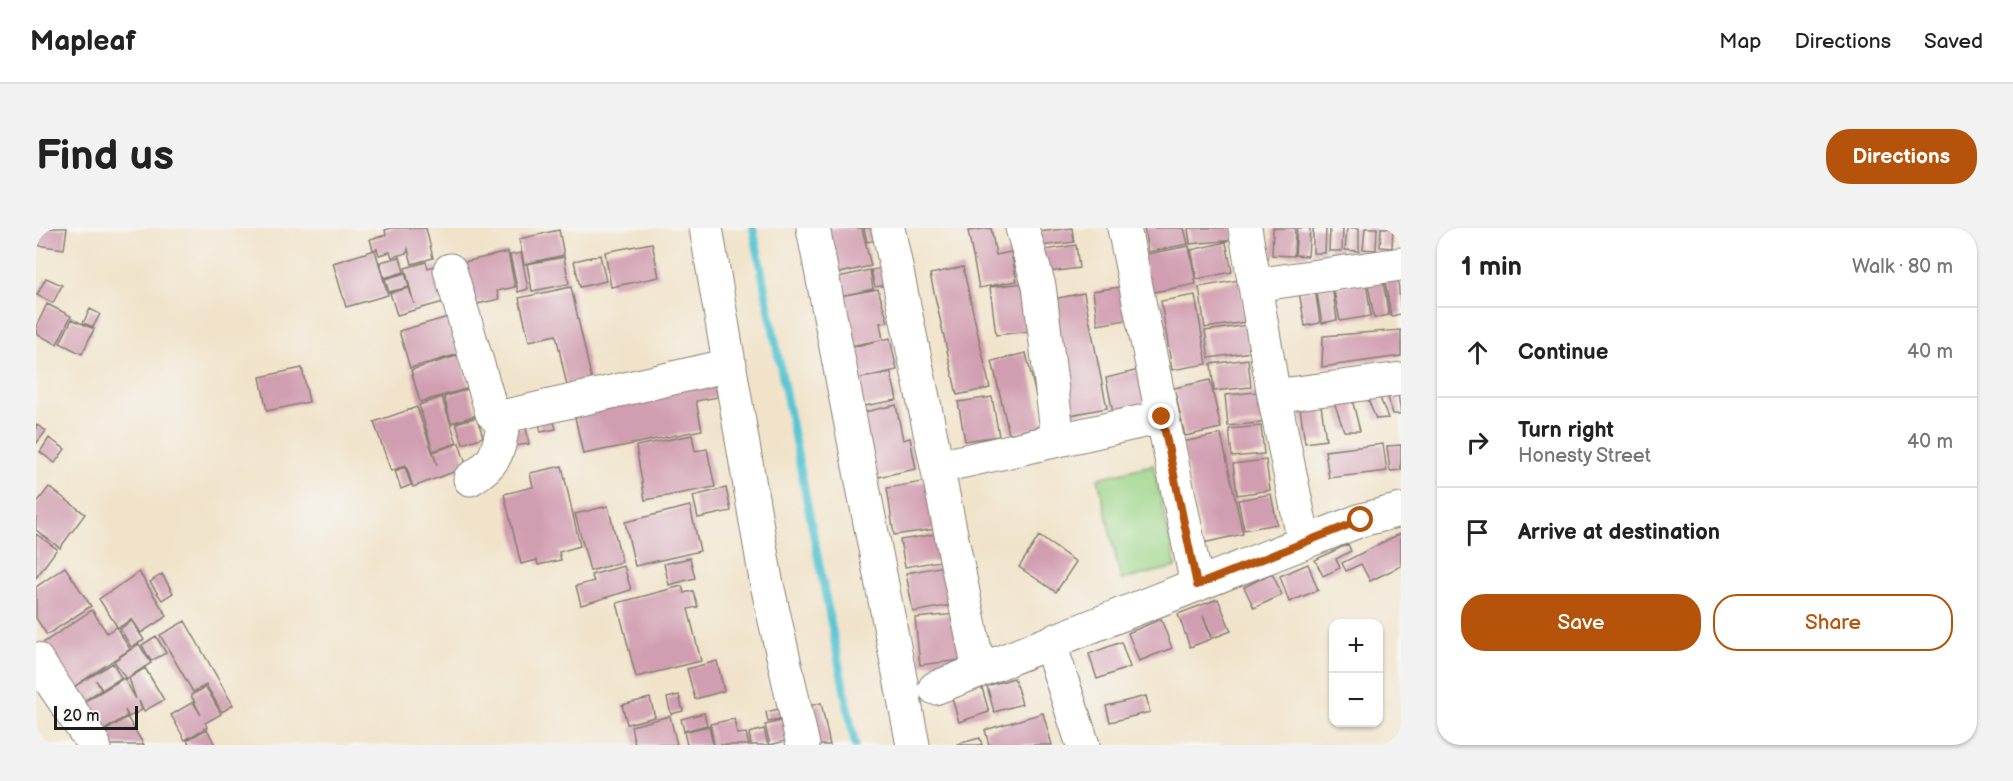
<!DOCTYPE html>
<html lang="en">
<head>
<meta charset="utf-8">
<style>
	:root { --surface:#fff; --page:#f2f2f2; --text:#222; --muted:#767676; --line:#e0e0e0; --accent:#b45309 }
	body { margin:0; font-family:"Balsamiq Sans",sans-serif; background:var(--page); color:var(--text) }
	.controls { position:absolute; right:18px; bottom:18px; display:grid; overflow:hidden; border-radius:12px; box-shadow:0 2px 4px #0004 }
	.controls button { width:54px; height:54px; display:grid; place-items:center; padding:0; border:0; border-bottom:2px solid var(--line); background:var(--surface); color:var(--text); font:30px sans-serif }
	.scale { position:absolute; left:18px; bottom:15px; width:84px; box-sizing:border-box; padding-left:6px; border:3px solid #1c1c1c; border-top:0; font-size:16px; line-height:21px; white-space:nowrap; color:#1c1c1c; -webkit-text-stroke:4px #f6f6f2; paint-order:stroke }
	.stop { position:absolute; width:18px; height:18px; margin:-14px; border:4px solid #b45309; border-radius:50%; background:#fff }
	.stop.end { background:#b45309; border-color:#fff; box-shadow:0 2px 6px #0008 }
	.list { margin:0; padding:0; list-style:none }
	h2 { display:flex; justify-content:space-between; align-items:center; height:78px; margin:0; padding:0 24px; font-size:26px }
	h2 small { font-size:20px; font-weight:400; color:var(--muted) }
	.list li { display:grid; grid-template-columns:39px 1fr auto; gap:18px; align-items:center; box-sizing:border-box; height:90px; padding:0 24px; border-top:2px solid var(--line) }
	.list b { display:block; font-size:22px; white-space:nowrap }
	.list p { margin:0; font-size:20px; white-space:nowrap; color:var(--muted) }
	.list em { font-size:20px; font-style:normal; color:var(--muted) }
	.actions { display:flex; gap:12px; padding:18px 24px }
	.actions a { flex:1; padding:14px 0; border:2px solid var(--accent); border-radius:24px; text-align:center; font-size:21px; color:var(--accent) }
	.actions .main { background:var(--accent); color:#fff }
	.icon { flex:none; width:33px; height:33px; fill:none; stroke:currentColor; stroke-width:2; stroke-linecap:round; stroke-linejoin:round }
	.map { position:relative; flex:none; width:1365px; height:517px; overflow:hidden; border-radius:24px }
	header { display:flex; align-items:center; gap:36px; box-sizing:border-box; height:84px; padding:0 30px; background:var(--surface); border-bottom:2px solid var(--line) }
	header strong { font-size:28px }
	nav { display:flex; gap:33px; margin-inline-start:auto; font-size:21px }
	.intro { display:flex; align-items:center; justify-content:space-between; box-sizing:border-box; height:144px; padding:0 36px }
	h1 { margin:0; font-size:42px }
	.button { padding:15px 27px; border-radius:24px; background:var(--accent); color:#fff; font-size:21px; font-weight:700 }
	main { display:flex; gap:36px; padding:0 36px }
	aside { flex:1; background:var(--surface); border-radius:24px; box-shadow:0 2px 4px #0004 }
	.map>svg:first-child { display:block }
	.green { fill:#9cd588; stroke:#5c7852; stroke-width:1.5 }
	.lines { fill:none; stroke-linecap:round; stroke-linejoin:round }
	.stream { stroke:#59c5d1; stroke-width:8 }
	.building { fill:#d19db0 }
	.minor-casing { stroke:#868073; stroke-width:35 }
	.minor { stroke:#fff; stroke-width:33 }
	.route { stroke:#b45309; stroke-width:8 }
</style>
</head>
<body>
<header>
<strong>Mapleaf</strong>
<nav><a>Map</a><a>Directions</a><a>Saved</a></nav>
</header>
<div class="intro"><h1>Find us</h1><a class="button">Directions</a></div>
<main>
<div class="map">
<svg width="1365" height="517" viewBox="0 0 1365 517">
	<rect width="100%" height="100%" fill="#f6f6f2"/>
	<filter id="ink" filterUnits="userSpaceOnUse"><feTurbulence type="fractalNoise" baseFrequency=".0167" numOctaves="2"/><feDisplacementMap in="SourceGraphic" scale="12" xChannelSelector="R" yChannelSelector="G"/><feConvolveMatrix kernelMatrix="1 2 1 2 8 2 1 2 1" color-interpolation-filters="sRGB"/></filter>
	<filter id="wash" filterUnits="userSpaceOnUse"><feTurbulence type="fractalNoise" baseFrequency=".008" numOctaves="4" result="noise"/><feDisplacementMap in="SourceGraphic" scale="24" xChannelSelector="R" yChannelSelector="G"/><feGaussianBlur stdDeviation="1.35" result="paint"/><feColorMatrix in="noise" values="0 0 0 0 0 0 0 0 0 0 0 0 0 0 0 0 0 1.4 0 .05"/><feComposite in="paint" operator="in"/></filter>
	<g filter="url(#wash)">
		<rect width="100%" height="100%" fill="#f1e3ca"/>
		<path class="green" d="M1117 237 1140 339 1085 352 1062 250Z"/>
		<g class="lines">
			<path class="stream" d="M717 0 819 517"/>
		</g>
		<g id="blocks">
			<path class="building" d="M0 0H31L28 21 0 17Z
				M355 0H390L397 30 376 36 372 21 371 25 356 29 354 24 343 27 341 21 337 22 334 11 350 7 349 2Z
				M790 0H826L835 38 799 46Z
				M828 0H839L842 12 831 14Z
				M955 0 960 27 975 24 981 53 943 60 932 3Z
				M1036 0 1038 14 1005 18 1003 4Z
				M1108 0H1148L1152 16 1112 24Z
				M1152 0H1197L1198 12 1154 16Z
				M1237 0H1259L1258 28 1236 27Z
				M1261 0H1274L1272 28 1259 27Z
				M1277 0H1290L1289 25H1277Z
				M1294 0H1307L1306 23H1293Z
				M1311 0H1323V23L1309 22Z
				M1329 0H1341L1340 22 1327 21Z
				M1345 0H1357L1356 20 1344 19Z
				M523 2 528 27 488 36 483 11Z
				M1190 14 1196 44 1161 51 1155 22Z
				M616 15 623 49 575 59 569 24Z
				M1040 17 1043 40 1006 45 1003 23Z
				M1153 18 1160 56 1113 65 1107 27Z
				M339 22 352 67 310 79 297 35Z
				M472 24 479 59 461 63 463 71 437 77 428 34Z
				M485 25 492 61 482 64 474 27Z
				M564 27 570 53 544 59 538 33Z
				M364 29 368 44 348 50 344 34Z
				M528 29 533 56 496 63 491 36Z
				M390 34 392 40 401 37 411 73 361 87 354 65 373 60 378 76 369 40Z
				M927 39 954 160 921 167 894 46Z
				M847 40 851 57 839 59 835 42Z
				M834 42 837 61 804 68 842 61 852 94 844 95 847 112 854 110 861 142 825 150 855 145 861 172 823 179 807 121 845 112 814 118 798 50Z
				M369 45 373 59 353 64 349 51Z
				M10 50 26 57 17 75 1 67Z
				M1203 52 1210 94 1169 100 1163 59Z
				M1362 52 1365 86 1355 88 1349 54Z
				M1347 53 1353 87 1338 90 1332 56Z
				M1330 54 1335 88 1304 93 1297 59Z
				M989 55 995 103 960 107 954 59Z
				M1090 58 1096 91 1062 97 1057 63Z
				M1296 58 1301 92 1286 95 1280 60Z
				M535 59 556 153 531 158 520 107 493 113 483 70Z
				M1279 61 1284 95 1269 98 1263 64Z
				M1048 65 1071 180 1034 187 1012 72Z
				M1159 67 1171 136 1136 142 1125 73Z
				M11 76 35 88 21 116 0 106V99Z
				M54 81 64 86 57 99 47 95Z
				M412 89 423 126 374 140 363 103Z
				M36 91 58 101 46 126 24 115Z
				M1212 97 1215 124 1173 130 1169 103Z
				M1365 102V128L1286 139 1287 108Z
				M990 125 1007 198 973 206 956 133Z
				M424 127 433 160 384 174 375 142Z
				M1212 131 1215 159 1178 163 1175 136Z
				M266 140 273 174 231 183 224 149Z
				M1107 141 1115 182 1078 190 1070 150Z
				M677 150 682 169 660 173 666 202 547 226 537 180Z
				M1174 152 1185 200 1149 208 1138 160Z
				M432 161 441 187 415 195 408 169Z
				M1350 163 1362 166 1365 186H1357Z
				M1221 164 1222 177 1232 180 1233 194 1192 198 1189 167Z
				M406 169 421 215 397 223 383 177Z
				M956 169 963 208 929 213 922 174Z
				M1331 169 1344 170 1352 190 1340 191Z
				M1297 171H1316L1324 203H1308Z
				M860 177 867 212 874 210 880 241 837 250 824 185Z
				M1285 177 1290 212 1269 215 1264 180Z
				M381 179 401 237 397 224 423 215 431 239 377 259 370 237 355 243 338 194Z
				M516 188 520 201 505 204 502 191Z
				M441 189 447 209 427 216 420 195Z
				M0 196 10 203 0 216Z
				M1225 198 1228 226 1196 229 1193 201Z
				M490 199 493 216 477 218 474 202Z
				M1185 206 1207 306 1167 315 1146 214Z
				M656 207 659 223 671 221 679 259 609 272 600 218Z
				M13 210 29 221 19 235 4 224Z
				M1347 216 1351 243 1293 250 1289 223Z
				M1365 217V242L1354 243 1351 218Z
				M1230 232 1234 262 1201 267 1197 236Z
				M526 238 544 318 523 324 525 332 502 337 501 332 485 336 468 266 497 259 494 245Z
				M369 239 375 257 365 261 359 243Z
				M892 253 900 301 858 307 851 260Z
				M13 259 49 286 24 320 0 302V276Z
				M690 260 695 283 662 290 657 268Z
				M1235 266 1241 296 1208 302 1202 272Z
				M572 278 586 334 554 343 539 286Z
				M654 278 664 323 599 338 589 294Z
				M906 305 910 332 869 339 864 312Z
				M1365 305V338L1334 353 1325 336 1310 343 1306 335Z
				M0 306 21 321 0 350Z
				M1003 308 1040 334 1020 364 983 339Z
				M1312 316 1315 323 1300 331 1304 340 1287 348 1279 332Z
				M654 330 659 350 633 357 628 336Z
				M1272 336 1282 362 1253 374 1244 348Z
				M588 338 595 362 545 377 540 358 558 353 555 347Z
				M909 338 916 377 877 384 870 345Z
				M29 339 55 378 11 407 0 390V359Z
				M103 344 131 388 105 405 96 391 82 400 63 371Z
				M1236 345 1246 367 1218 380 1208 359Z
				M126 346 137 365 126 372 114 354Z
				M646 358 648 365 657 363 662 379 652 381 665 433 600 449 581 375Z
				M1182 371 1195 403 1177 410 1167 388 1175 411 1154 419 1142 386Z
				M56 382 71 405 80 399 94 421 33 462 4 417Z
				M920 386 925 432 884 437 879 390Z
				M1125 391 1136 420 1103 433 1092 405Z
				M96 393 108 412 95 419 84 401Z
				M149 393 197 477 186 484 170 457 157 464 124 407Z
				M120 408 130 425 115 433 106 417Z
				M1085 414 1094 439 1061 451 1053 426Z
				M103 416 115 435 90 451 78 433Z
				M681 433 688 463 659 471 651 441Z
				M77 435 85 450 66 462 60 452 65 462 45 475 36 460Z
				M109 440 128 472 108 483 103 473 106 482 93 489 89 482 91 488 63 505 46 475 88 450 100 471 93 450Z
				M978 450 986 476 958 484 951 458Z
				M170 459 185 486 169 495 171 499 149 512 135 487 157 474 165 487 155 467Z
				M946 460 953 484 923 494 916 470Z
				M643 467 647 483 635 486 631 470Z
				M1110 468 1114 484 1074 494 1070 478Z
				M614 470 619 489 591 496 586 477Z
				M785 475 794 517H777L769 479Z
				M747 480 749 491 732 494 730 484Z
				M668 485 671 497 648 503 645 491Z
				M1007 485 1016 517H953L949 502Z
				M634 488 641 517H599L595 498Z
				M91 489 108 517H69L63 507Z
				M698 491 701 506 710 505 713 517H678L674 496Z
				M752 491 757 511 734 517 729 497Z
				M673 498 677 517H651L648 504Z
				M171 501 179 517H154L151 512Z
				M728 501 732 517H715L713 505Z
				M944 510 946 517H921V516Z"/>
		</g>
	</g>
	<g filter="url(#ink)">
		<use href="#blocks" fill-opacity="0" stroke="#868073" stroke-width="1.5"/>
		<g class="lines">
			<defs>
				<path id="minor" d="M670 0 730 352 767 517
					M777 0 877 517
					M852 0 943 442
					M986 0 1003 58 1022 211
					M1088 0 1161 357
					M1209 0 1238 168 1268 314
					M414 42 456 185 461 190 694 137
					M1219 57 1365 36
					M1238 168 1365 151
					M902 239 1126 189
					M434 251C465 232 461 222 469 189
					M1014 416 1047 517
					M0 431 58 517
					M899 460 1325 292 1365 282"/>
			</defs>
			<use href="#minor" class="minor-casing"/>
			<use href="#minor" class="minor"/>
		</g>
	</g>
	<g class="lines" filter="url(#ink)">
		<path class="route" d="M1126 189 1161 357 1325 292"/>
	</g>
</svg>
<div class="controls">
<button>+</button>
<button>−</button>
</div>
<div class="scale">20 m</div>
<div class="stop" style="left:1325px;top:292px"></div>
<div class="stop end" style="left:1126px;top:189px"></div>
</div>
<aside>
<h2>1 min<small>Walk · 80 m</small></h2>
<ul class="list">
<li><svg class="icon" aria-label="ahead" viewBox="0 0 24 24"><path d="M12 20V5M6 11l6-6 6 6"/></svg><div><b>Continue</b></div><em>40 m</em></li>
<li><svg class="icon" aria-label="right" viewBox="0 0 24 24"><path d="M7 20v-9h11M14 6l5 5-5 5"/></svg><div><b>Turn right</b><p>Honesty Street</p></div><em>40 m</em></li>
<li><svg class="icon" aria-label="arrive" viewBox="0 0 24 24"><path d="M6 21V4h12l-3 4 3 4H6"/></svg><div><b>Arrive at destination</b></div></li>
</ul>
<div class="actions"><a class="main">Save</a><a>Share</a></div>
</aside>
</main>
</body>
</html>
